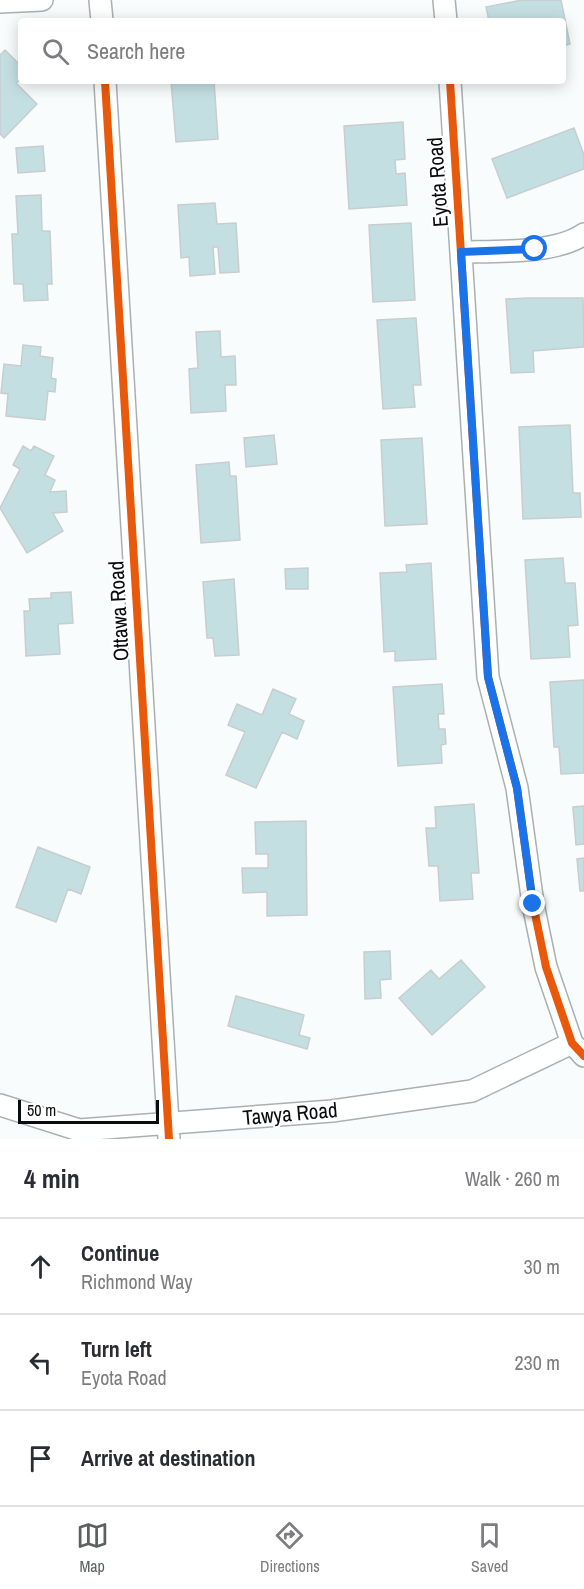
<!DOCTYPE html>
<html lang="en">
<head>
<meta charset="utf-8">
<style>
	:root { --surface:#fff; --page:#f2f2f3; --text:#2b2b33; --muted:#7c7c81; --line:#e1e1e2; --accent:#5b6161 }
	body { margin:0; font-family:"Archivo Narrow",sans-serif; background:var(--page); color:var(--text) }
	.scale { position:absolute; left:18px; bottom:15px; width:141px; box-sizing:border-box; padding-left:6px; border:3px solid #070d0e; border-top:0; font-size:16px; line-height:21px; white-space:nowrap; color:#070d0e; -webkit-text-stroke:4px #fff; paint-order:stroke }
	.stop { position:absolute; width:18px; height:18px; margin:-14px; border:4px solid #1a73e8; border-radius:50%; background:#fff }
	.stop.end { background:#1a73e8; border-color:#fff; box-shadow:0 2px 6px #0008 }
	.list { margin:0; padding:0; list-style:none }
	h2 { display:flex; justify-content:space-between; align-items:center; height:78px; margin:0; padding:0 24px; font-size:26px }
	h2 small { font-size:20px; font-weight:400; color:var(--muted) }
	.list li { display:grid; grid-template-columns:39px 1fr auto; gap:18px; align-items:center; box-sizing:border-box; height:96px; padding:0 24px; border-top:2px solid var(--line) }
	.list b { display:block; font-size:22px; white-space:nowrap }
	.list p { margin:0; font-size:20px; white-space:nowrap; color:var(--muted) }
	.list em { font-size:20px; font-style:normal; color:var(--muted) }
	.icon { flex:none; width:33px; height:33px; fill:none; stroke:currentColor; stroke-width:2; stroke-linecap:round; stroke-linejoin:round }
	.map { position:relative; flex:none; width:584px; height:1139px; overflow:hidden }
	.search { position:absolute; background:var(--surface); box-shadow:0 3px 15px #0003; left:18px; right:18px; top:18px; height:66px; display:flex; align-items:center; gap:15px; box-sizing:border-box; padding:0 21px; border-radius:6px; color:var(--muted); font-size:22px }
	.sheet { height:366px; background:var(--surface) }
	nav { display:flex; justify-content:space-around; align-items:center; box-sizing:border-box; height:84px; border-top:2px solid var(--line); background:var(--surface); font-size:16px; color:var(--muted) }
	nav a { display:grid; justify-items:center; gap:3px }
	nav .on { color:var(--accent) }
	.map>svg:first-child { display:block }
	.building { fill:#c4dfe2; stroke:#c8cdce; stroke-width:1.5 }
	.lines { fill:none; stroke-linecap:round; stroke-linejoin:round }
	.minor-casing { stroke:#aab0b0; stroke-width:24 }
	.minor { stroke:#feffff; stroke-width:21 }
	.cycleway-casing { stroke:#fff; stroke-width:11 }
	.cycleway { stroke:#e8590c; stroke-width:8 }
	.route { stroke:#1a73e8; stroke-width:8 }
	.labels { text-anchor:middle; stroke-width:4.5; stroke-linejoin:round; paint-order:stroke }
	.street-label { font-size:21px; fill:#070d0e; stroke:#fff }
</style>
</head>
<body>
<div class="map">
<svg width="584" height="1139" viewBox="0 0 584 1139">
	<rect width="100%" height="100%" fill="#f8fcfc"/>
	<path class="building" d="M522 0H561L570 44 563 46V21H489L486 7Z
		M5 50 21 66V79L16 83 37 104 4 138 0 134V55Z
		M171 81H214L218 139 176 142Z
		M403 122 405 159 395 160 396 174 405 173 407 205 349 209 344 126Z
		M574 128 584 155V169L507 198 492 159Z
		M43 146 45 171 18 173 16 148Z
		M41 195 42 231H50L52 284H47L48 300 24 301 23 284H14L12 234H18L16 196Z
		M215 203 217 224 236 223 239 272 220 273 218 247H213L215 274 190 276 189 257 181 258 178 205Z
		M411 223 415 300 373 302 369 225Z
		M528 298H583L584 347 533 351 534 372 511 373 506 299Z
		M416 318 421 385H413L415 407 383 409 377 320Z
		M220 331 221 357 235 356 236 385H225L226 411 191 413 189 369 198 368 196 332Z
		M23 345 41 347 40 356 53 358 51 378 56 379 55 392 48 391 45 420 6 416 8 394 1 393 4 364 21 366Z
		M570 425 573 493H580L581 517 523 519 519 427Z
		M274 435 277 464 246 467 244 438Z
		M422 438 427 524 385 526 381 440Z
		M23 446 31 451 34 446 54 456 45 475 55 480 50 492 66 491 67 512 53 513 63 531 27 553 0 508 20 469 13 465Z
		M229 462 230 476H236L240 540 201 543 196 465Z
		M563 558 565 583H575L578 625 568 626 570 657 531 659 525 560Z
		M431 563 436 659 395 661V651L384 652 380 573 407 572 406 565Z
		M308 568V589H286L285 569Z
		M234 579 239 655 215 656 213 638H207L203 582Z
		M71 592 73 623 58 624 60 654 26 656 24 611H30L29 599 51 598V593Z
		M584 680V773L561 774 559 747H554L550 682Z
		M442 684 444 714H438L439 729H445L446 744 441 745 442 763 398 766 393 687Z
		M273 689 296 699 289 714 304 721 297 739 282 732 256 788 226 775 245 732 228 725 237 704 262 715Z
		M474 804 479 873H471L473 899 440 901 438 866H429L426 828H436L435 807Z
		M584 806V844L576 845 573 807Z
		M306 821 307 915 267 916V892L243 893 242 868H268V854H256L255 822Z
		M38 847 90 867 81 894 68 889 56 922 16 907Z
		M584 858V891H580L577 859Z
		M390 951 391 979 380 980 381 998 365 999 364 952Z
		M461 960 485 987 432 1035 399 998 431 970 439 979Z
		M236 996 304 1015 299 1035 310 1038 307 1049 228 1026Z"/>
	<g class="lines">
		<defs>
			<path id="minor" d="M100 0 102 21
				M444 0 446 21
				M0 2 42 0
				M105 81 169 1139
				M450 81 488 677 517 788 533 904 546 967 572 1043 584 1056
				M461 252C495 251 556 254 584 234
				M0 1105 79 1130 332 1111 472 1091 572 1043"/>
		</defs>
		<use href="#minor" class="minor-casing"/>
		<use href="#minor" class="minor"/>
		<defs>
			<path id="cycleway" d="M105 81 169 1139
				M450 81 488 677 517 788 533 904 546 967 572 1043 584 1056"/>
		</defs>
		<use href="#cycleway" class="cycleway-casing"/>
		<use href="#cycleway" class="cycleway"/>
	</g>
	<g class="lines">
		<path class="route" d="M533 904 517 788 488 677 461 252 535 249"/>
	</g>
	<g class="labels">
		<g class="street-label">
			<text transform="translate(438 182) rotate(-94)" y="7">Eyota Road</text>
			<text transform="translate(119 611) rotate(-93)" y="7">Ottawa Road</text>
			<text transform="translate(290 1114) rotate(-5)" y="7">Tawya Road</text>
		</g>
	</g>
</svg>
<div class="scale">50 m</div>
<div class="stop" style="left:535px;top:249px"></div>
<div class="stop end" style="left:533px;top:904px"></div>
<div class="search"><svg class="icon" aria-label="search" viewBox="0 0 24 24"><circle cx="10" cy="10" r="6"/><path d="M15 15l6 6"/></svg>Search here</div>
</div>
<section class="sheet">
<h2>4 min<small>Walk · 260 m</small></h2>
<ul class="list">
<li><svg class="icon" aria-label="ahead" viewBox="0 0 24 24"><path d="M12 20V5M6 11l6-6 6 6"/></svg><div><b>Continue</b><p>Richmond Way</p></div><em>30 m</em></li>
<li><svg class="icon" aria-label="left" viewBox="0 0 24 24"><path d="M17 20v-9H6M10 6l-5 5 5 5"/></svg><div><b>Turn left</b><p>Eyota Road</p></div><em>230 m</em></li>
<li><svg class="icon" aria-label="arrive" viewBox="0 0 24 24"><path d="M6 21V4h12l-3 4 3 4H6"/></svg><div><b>Arrive at destination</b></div></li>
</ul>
</section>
<nav>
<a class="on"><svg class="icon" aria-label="map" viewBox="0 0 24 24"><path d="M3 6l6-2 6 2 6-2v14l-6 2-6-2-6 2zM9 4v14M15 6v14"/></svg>Map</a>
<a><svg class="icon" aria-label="directions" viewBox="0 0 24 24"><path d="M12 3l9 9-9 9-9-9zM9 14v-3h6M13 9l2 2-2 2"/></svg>Directions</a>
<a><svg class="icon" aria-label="saved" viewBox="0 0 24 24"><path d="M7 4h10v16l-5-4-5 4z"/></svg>Saved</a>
</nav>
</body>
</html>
